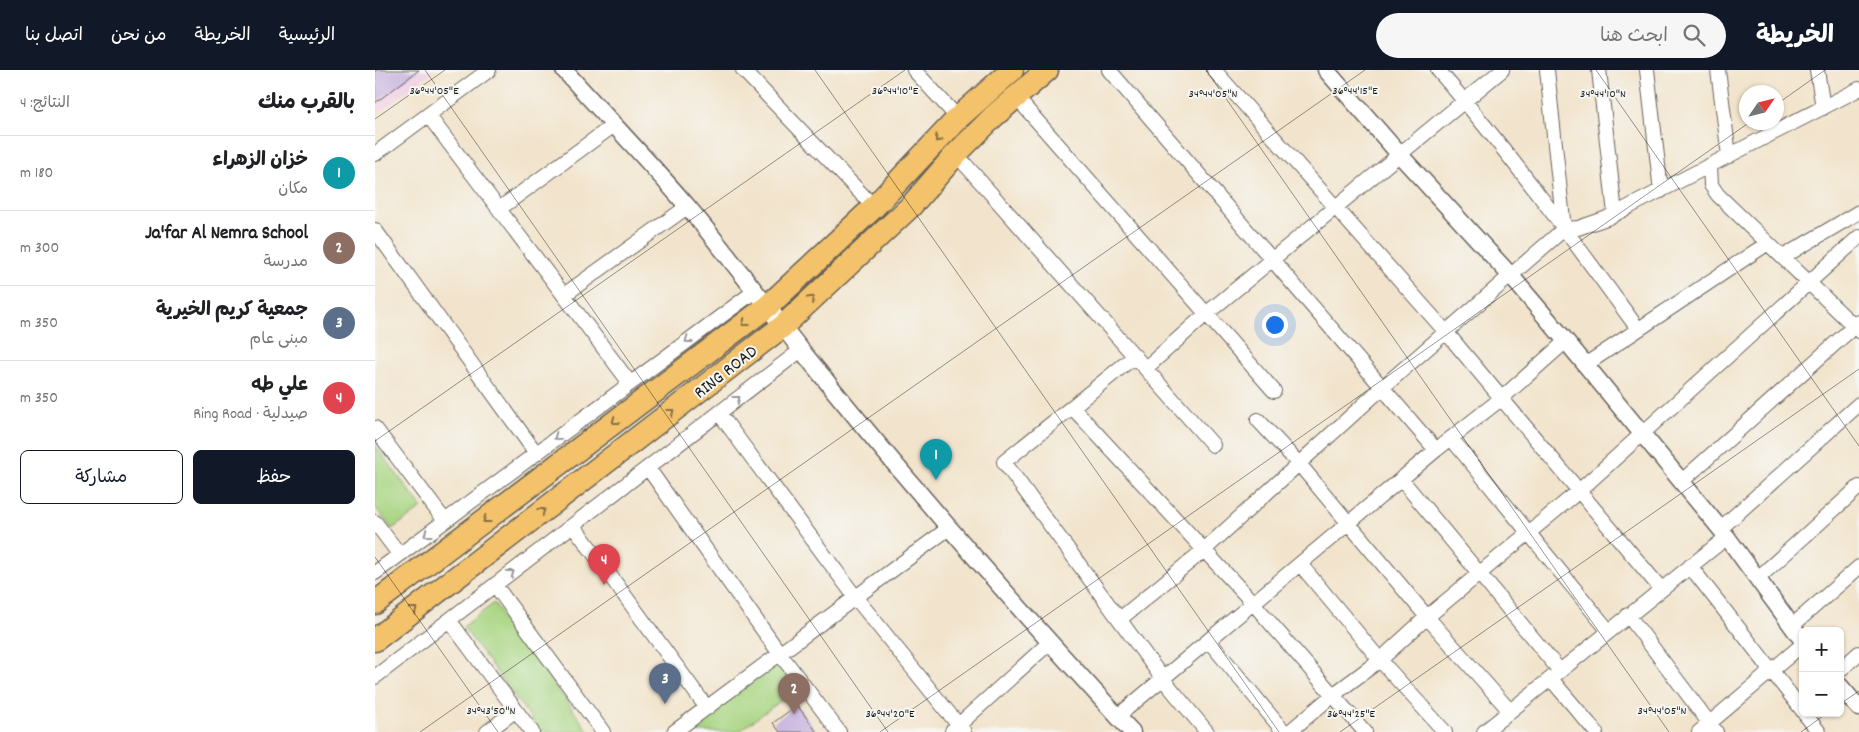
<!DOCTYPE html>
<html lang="ar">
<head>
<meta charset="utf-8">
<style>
	:root { --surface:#fff; --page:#f6f6f6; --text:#202124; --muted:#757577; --line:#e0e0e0; --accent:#111827 }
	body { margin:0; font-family:Dekko,"Playpen Sans Arabic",sans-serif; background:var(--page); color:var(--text); direction:rtl }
	.controls { position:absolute; right:15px; bottom:15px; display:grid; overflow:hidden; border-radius:8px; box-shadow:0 1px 4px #0004 }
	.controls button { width:45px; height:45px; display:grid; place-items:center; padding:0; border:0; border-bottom:1px solid var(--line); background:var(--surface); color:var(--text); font:25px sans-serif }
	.compass { position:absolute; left:1364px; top:15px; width:45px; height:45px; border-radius:50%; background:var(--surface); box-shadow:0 1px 4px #0004; rotate:55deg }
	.you { position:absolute; left:899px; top:254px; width:18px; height:18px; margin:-12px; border:4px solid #fff; border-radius:50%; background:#1a73e8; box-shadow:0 0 0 8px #1a73e833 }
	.badge { display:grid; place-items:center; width:32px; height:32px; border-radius:50%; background:var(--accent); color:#fff; font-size:16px; font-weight:700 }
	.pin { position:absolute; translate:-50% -41px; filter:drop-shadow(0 1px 2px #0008) }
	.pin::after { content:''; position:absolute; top:26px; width:18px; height:15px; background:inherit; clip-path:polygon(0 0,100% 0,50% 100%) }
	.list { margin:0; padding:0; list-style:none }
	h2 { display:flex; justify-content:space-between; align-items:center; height:65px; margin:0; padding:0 20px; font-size:21px }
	h2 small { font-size:16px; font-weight:400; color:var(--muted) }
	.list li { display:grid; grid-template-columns:32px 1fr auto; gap:15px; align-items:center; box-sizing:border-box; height:75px; padding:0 20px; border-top:1px solid var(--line) }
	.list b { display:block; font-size:19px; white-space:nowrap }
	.list p { margin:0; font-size:16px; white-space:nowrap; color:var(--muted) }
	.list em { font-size:16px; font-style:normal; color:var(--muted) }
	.actions { display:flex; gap:10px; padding:15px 20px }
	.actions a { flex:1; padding:11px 0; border:1px solid var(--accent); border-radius:8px; text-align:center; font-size:18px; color:var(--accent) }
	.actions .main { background:var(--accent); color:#fff }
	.icon { flex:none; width:28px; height:28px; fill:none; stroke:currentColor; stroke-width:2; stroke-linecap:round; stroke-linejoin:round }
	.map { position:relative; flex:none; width:1484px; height:662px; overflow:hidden; direction:ltr }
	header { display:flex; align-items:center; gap:30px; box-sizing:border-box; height:70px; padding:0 25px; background:var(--accent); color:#fff }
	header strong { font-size:24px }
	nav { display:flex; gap:28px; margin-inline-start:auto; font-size:18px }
	.search { width:350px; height:45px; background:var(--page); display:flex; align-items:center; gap:12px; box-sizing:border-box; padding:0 18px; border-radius:28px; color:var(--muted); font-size:19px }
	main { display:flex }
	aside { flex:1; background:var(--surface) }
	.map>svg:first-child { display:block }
	.built { fill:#f0d0e4 }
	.green { fill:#a8d582; stroke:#62784f }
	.building { fill:#c9b4df }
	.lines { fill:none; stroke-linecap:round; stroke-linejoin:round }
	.minor-casing { stroke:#67625a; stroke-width:16 }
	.tertiary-casing { stroke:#67625a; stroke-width:19 }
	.trunk-casing { stroke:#67625a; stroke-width:25 }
	.minor { stroke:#fff; stroke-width:14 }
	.tertiary { stroke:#fff; stroke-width:16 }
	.trunk { stroke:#f3c26a; stroke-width:22 }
	.oneway { stroke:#886f43 }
	.oneway2 { stroke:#999 }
	.ticks { fill:none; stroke:#1c1c1c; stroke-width:1; stroke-opacity:0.45 }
	.labels { text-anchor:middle; stroke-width:4; stroke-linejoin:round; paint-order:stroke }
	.street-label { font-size:18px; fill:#1c1c1c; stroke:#f6f6f2 }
	.ticks-label { font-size:12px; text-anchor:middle; fill:#1c1c1c; stroke:#f6f6f2; stroke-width:4; stroke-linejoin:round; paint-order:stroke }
</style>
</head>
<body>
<header>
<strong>الخريطة</strong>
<div class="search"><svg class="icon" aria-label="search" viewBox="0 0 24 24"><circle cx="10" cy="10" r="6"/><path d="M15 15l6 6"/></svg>ابحث هنا</div>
<nav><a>الرئيسية</a><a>الخريطة</a><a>من نحن</a><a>اتصل بنا</a></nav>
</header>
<main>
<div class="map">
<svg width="1484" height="662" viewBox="0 0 1484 662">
	<rect width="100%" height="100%" fill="#f6f6f2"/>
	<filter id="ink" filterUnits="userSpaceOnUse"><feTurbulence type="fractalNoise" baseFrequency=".02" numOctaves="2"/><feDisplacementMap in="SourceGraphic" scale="10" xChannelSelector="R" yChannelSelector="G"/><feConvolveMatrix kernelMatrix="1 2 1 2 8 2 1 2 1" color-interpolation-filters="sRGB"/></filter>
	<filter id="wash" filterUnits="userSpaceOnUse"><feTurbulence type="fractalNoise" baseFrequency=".0096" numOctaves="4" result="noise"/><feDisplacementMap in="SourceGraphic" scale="20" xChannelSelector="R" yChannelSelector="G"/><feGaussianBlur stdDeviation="1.12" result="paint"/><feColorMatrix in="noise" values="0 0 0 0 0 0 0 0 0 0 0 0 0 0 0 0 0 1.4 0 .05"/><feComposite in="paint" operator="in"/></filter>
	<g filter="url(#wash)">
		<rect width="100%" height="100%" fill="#f2e4cc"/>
		<path class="built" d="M0 0H60L0 45Z"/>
		<path class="green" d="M0 375 47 438 17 459 0 437Z
			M119 533 214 662H166L88 557Z
			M401 591 422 619 363 662H307Z"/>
		<g id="blocks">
			<path class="building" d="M0 0H44L0 33Z
				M422 635 442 662H405L398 653Z"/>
		</g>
	</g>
	<g filter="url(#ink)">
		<use href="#blocks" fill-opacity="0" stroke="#67625a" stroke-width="1"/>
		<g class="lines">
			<defs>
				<path id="minor" d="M368 0 499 137
					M539 0 583 48
					M734 0 1061 380
					M839 0 1071 262 1286 519
					M1063 0C1134 82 1199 171 1263 259
					M1224 0 1240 144
					M1272 0 1286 121
					M1343 0 1354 86
					M1442 0 1448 38
					M641 27 899 321
					M53 45 255 313
					M0 84 114 0
					M581 84 838 375
					M1335 96 1336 115 1343 125 1484 261
					M124 139 239 55
					M1189 159 1203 158 1232 148 1484 19
					M0 160 161 383
					M1408 187 1484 142
					M189 225 312 137
					M760 286 629 392 788 609 832 662
					M1210 295 1393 173
					M771 298 831 244 1127 0
					M697 337 878 533 990 662
					M344 343 481 528 589 662
					M883 350 925 395 1052 547 1135 641
					M0 358 70 451
					M1076 368 1233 560
					M273 398 405 584 464 662
					M1026 409 1185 601
					M1306 412 1484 252
					M0 452 24 484
					M198 455 332 638
					M1345 459 1484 334
					M925 494 1005 590 1070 662
					M1315 496 1428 641
					M0 503 380 221
					M1382 509 1484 417
					M120 515 228 662
					M1253 545 1341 662
					M745 549 829 480 1008 317 1189 159 1172 0
					M74 550 157 662
					M1417 556 1484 497
					M834 571 909 662
					M1465 600 1484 583
					M0 607 426 280
					M1176 609 1221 662
					M1429 643 1444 662
					M743 646 1061 380 1127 328 1191 271
					M577 661 674 573
					M112 662 141 640
					M299 662 574 458
					M914 662 958 625 1005 590 1052 547 1204 421 1484 167
					M1109 662 1352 467
					M1324 662 1428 574"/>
				<path id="tertiary" d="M189 0C230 46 273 90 313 137 352 184 389 233 427 281 532 412 643 539 757 662
					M951 0 1024 84 1136 206 1191 271 1352 467 1428 571
					M1465 616 1484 638"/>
				<path id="trunk" d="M0 533 393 236 499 137 583 48 637 0
					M0 570 408 256 535 137 581 84 619 46 672 0"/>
			</defs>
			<use href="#minor" class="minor-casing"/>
			<use href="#tertiary" class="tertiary-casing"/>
			<use href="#trunk" class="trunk-casing"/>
			<use href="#minor" class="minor"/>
			<use href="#tertiary" class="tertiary"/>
			<use href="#trunk" class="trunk"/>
		</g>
		<defs><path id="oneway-chevron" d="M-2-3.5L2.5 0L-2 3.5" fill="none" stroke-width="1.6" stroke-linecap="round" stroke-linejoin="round" transform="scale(1.25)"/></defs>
		<g class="oneway">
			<use href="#oneway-chevron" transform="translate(563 69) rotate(133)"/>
			<use href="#oneway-chevron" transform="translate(436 229) rotate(-43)"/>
			<use href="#oneway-chevron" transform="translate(370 253) rotate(143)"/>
			<use href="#oneway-chevron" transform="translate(296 342) rotate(-38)"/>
			<use href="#oneway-chevron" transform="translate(240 351) rotate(143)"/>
			<use href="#oneway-chevron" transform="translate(167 441) rotate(-38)"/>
			<use href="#oneway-chevron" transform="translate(111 450) rotate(143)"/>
			<use href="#oneway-chevron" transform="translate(39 540) rotate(-38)"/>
		</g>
		<g class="oneway2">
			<use href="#oneway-chevron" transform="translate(313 270) rotate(144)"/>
			<use href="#oneway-chevron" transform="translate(362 329) rotate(-37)"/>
			<use href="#oneway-chevron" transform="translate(182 367) rotate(144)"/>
			<use href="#oneway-chevron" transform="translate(52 464) rotate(143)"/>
			<use href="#oneway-chevron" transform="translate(136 503) rotate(-37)"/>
		</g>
	</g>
	<path class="ticks" d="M50 0 513 662M440 0 904 662M831 0 1294 662M1221 0 1484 376M1402 34 1450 0M0 49 70 0M0 371 530 0M0 487 123 662M1465 634 1484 621M45 662 990 0M505 662 1375 52M965 662 1484 299M1426 662 1452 643"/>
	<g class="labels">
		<g class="street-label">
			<text transform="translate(350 301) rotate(-38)" y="6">RING ROAD</text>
		</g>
	</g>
	<g class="ticks-label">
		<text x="59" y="24">36°44'05"E</text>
		<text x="520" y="24">36°44'10"E</text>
		<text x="980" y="24">36°44'15"E</text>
		<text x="838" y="27">34°44'05"N</text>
		<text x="1228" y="27">34°44'10"N</text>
		<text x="116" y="644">34°43'50"N</text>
		<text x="1287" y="644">34°44'05"N</text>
		<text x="515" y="647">36°44'20"E</text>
		<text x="976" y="647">36°44'25"E</text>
	</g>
</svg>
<div class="controls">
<button>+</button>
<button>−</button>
</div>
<svg class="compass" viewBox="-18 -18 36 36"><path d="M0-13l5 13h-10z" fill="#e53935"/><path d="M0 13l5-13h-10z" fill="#757577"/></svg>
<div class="you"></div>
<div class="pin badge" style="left:561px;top:410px;background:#0f9aa8">1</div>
<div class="pin badge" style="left:419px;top:644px;background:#8d6e63">2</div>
<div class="pin badge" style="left:290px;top:634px;background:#5c6f8a">3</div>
<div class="pin badge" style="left:229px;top:515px;background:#e0444e">4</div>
</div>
<aside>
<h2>بالقرب منك<small>النتائج: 4</small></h2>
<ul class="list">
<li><span class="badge" style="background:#0f9aa8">1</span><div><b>خزان الزهراء</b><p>مكان</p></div><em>180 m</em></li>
<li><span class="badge" style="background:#8d6e63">2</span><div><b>Ja'far Al Nemra School</b><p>مدرسة</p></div><em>300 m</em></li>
<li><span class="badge" style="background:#5c6f8a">3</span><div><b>جمعية كريم الخيرية</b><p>مبنى عام</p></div><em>350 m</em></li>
<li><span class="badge" style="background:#e0444e">4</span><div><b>علي طه</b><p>صيدلية · Ring Road</p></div><em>350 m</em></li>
</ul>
<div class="actions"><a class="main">حفظ</a><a>مشاركة</a></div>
</aside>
</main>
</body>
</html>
